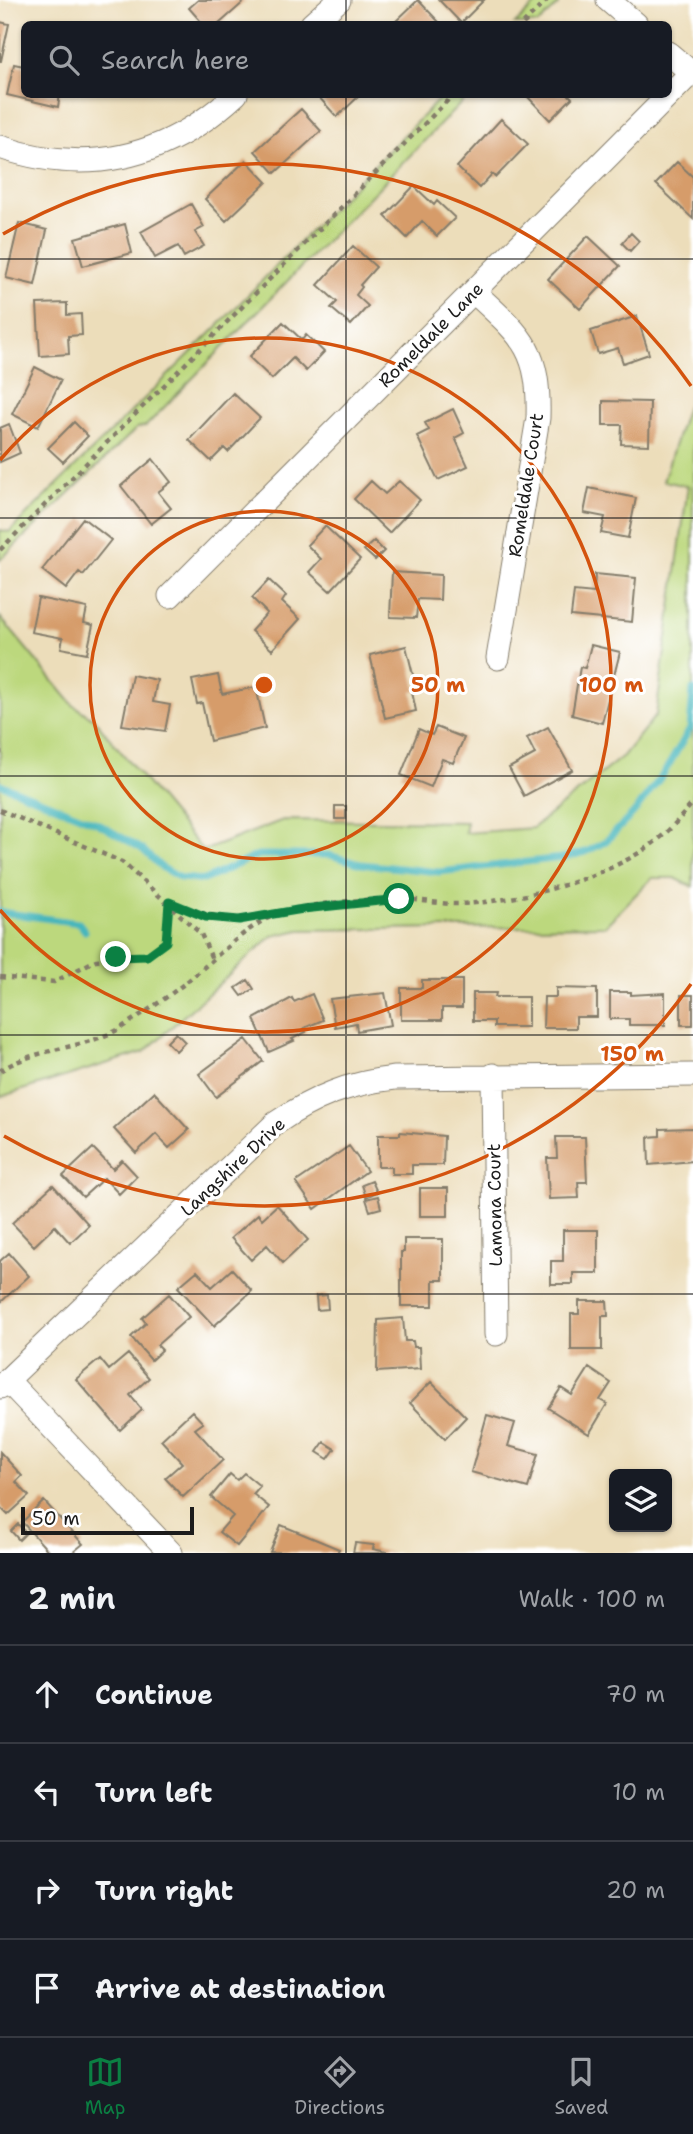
<!DOCTYPE html>
<html lang="en">
<head>
<meta charset="utf-8">
<style>
	:root { --surface:#171b24; --page:#20242c; --text:#f1f3f6; --muted:#9ea1a6; --line:#363941; --accent:#0b8043 }
	body { margin:0; font-family:"Shantell Sans",sans-serif; background:var(--page); color:var(--text) }
	.controls { position:absolute; right:21px; bottom:21px; display:grid; overflow:hidden; border-radius:10px; box-shadow:0 2px 5px #0004 }
	.controls button { width:63px; height:63px; display:grid; place-items:center; padding:0; border:0; border-bottom:2px solid var(--line); background:var(--surface); color:var(--text); font:35px sans-serif }
	.scale { position:absolute; left:21px; bottom:18px; width:173px; box-sizing:border-box; padding-left:7px; border:4px solid #1c1c1c; border-top:0; font-size:19px; line-height:24px; white-space:nowrap; color:#1c1c1c; -webkit-text-stroke:5px #fff; paint-order:stroke }
	.stop { position:absolute; width:21px; height:21px; margin:-16px; border:5px solid #0b8043; border-radius:50%; background:#fff }
	.stop.end { background:#0b8043; border-color:#fff; box-shadow:0 2px 7px #0008 }
	.list { margin:0; padding:0; list-style:none }
	h2 { display:flex; justify-content:space-between; align-items:center; height:91px; margin:0; padding:0 28px; font-size:30px }
	h2 small { font-size:23px; font-weight:400; color:var(--muted) }
	.list li { display:grid; grid-template-columns:46px 1fr auto; gap:21px; align-items:center; box-sizing:border-box; height:98px; padding:0 28px; border-top:2px solid var(--line) }
	.list b { display:block; font-size:26px; white-space:nowrap }
	.list em { font-size:23px; font-style:normal; color:var(--muted) }
	.icon { flex:none; width:38px; height:38px; fill:none; stroke:currentColor; stroke-width:2; stroke-linecap:round; stroke-linejoin:round }
	.map { position:relative; flex:none; width:693px; height:1553px; overflow:hidden }
	.search { position:absolute; background:var(--surface); box-shadow:0 2px 5px #0004; left:21px; right:21px; top:21px; height:77px; display:flex; align-items:center; gap:18px; box-sizing:border-box; padding:0 24px; border-radius:10px; color:var(--muted); font-size:26px }
	.sheet { height:483px; background:var(--surface) }
	nav { display:flex; justify-content:space-around; align-items:center; box-sizing:border-box; height:98px; border-top:2px solid var(--line); background:var(--surface); font-size:19px; color:var(--muted) }
	nav a { display:grid; justify-items:center; gap:4px }
	nav .on { color:var(--accent) }
	.map>svg:first-child { display:block }
	.green { fill:#bcd87d; stroke:#6c7a4c; stroke-width:2 }
	.lines { fill:none; stroke-linecap:round; stroke-linejoin:round }
	.stream { stroke:#46b6bc; stroke-width:7 }
	.building { fill:#d69c6a }
	.minor-casing { stroke:#847c6b; stroke-width:25 }
	.path { stroke:#847c6b; stroke-width:4.5; stroke-dasharray:5 5; stroke-linecap:butt }
	.minor { stroke:#fff; stroke-width:23 }
	.route { stroke:#0b8043; stroke-width:9 }
	.grid { fill:none; stroke:#1c1c1c; stroke-width:2; stroke-opacity:0.55 }
	.ring { fill:none; stroke:#d4530e; stroke-width:3.5 }
	.labels { text-anchor:middle; stroke-width:6; stroke-linejoin:round; paint-order:stroke }
	.street-label { font-size:18px; fill:#1c1c1c; stroke:#fff }
	.centre { fill:#d4530e; stroke:#fff; stroke-width:3.5 }
	.ring-label { font-size:21px; text-anchor:middle; font-weight:bold; fill:#d4530e; stroke:#fff; stroke-width:6; stroke-linejoin:round; paint-order:stroke }
</style>
</head>
<body>
<div class="map">
<svg width="693" height="1553" viewBox="0 0 693 1553">
	<rect width="100%" height="100%" fill="#fff"/>
	<filter id="ink" filterUnits="userSpaceOnUse"><feTurbulence type="fractalNoise" baseFrequency=".0143" numOctaves="2"/><feDisplacementMap in="SourceGraphic" scale="14" xChannelSelector="R" yChannelSelector="G"/><feConvolveMatrix kernelMatrix="1 2 1 2 8 2 1 2 1" color-interpolation-filters="sRGB"/></filter>
	<filter id="wash" filterUnits="userSpaceOnUse"><feTurbulence type="fractalNoise" baseFrequency=".00686" numOctaves="4" result="noise"/><feDisplacementMap in="SourceGraphic" scale="28" xChannelSelector="R" yChannelSelector="G"/><feGaussianBlur stdDeviation="1.57" result="paint"/><feColorMatrix in="noise" values="0 0 0 0 0 0 0 0 0 0 0 0 0 0 0 0 0 1.4 0 .05"/><feComposite in="paint" operator="in"/></filter>
	<g filter="url(#wash)">
		<rect width="100%" height="100%" fill="#ecddba"/>
		<path class="green" d="M540 0H556L559 4 538 24H515Z
			M443 95H469L146 426 137 428 0 560V530L9 532 210 334Z
			M693 388V887L675 878H652L605 926 300 930 272 936 144 1052 0 1097V617L73 705 94 719 203 851 283 820 467 822 465 833 533 828 623 756 656 715 688 486 663 481Z"/>
		<g class="lines">
			<path class="stream" d="M0 784 97 823 142 849 161 867 180 878 204 880 258 855H329L361 864 439 872 562 858 586 852 605 842 633 814 664 773 690 729 693 690
				M0 912 79 923 85 931"/>
		</g>
		<g id="blocks">
			<path class="building" d="M198 0H246L219 24H203L189 8Z
				M418 0 439 22 436 24H393Z
				M439 0H484L461 23Z
				M0 22 9 24 1 61H0Z
				M14 64 24 66V94H60L58 107 7 95Z
				M316 94H361L337 117Z
				M525 94H568L572 98 550 120Z
				M301 109 321 131 275 173 255 151Z
				M501 119 528 144 496 177 492 174 479 188 457 167Z
				M246 160 267 182 226 221 205 199Z
				M677 162 693 177V219L656 184Z
				M414 186 434 205 437 201 455 218 437 236 422 221 407 238 385 216Z
				M191 204 204 227 195 232 204 246 184 257 178 246 155 258 141 232Z
				M19 223 47 230 35 285 6 278Z
				M125 224 132 253 83 266 75 238Z
				M631 233 639 241 630 251 622 243Z
				M588 236 620 266 580 309 548 279Z
				M353 246 376 267 360 285 362 287 356 295 368 306 351 325 331 308 337 302 318 285Z
				M67 303V315L81 314 82 335 68 336 69 354 40 356 37 304Z
				M637 316 649 354 623 363 618 348 598 354 591 331Z
				M283 322 302 340 306 335 324 352 306 371 293 358 272 379 249 357Z
				M35 367 61 380 38 427 12 414Z
				M233 393 260 418 228 452 224 448 211 461 189 440Z
				M603 401 650 402 649 445 621 444 622 425H603Z
				M453 409 464 433 455 438 468 466 438 480 417 436 429 430 425 423Z
				M74 422 88 436 63 462 48 448Z
				M9 424 20 453 0 462V428Z
				M153 459 171 482 158 492 171 508 151 524 121 486Z
				M371 481 385 494 399 481 420 500 389 533 354 499Z
				M589 488 636 498 628 538 601 533 605 517 584 513Z
				M83 518 111 540 83 575 79 572 66 589 42 570Z
				M325 526 360 559 330 591 309 572 321 559 307 545Z
				M374 541 384 551 375 560 364 550Z
				M392 572 441 575 440 600 418 599 416 618 390 617Z
				M595 574 636 578 632 622 571 616 574 591 594 593Z
				M269 580 286 596 282 602 300 619 272 650 251 631 267 613 252 598Z
				M38 598 87 608 84 623 93 625 87 653 61 648 63 638 31 632Z
				M591 645 620 652 602 723 572 715 580 667 585 668Z
				M406 646 417 691 412 692 416 711 385 718 370 655Z
				M132 675 157 680 153 702 170 705 165 731 122 725Z
				M218 675 222 694 256 687 265 728 210 741 202 703 197 704 192 680Z
				M436 727 464 738 453 763 442 759 431 787 401 775 419 729 432 735Z
				M548 727 572 770 524 796 509 768 535 754 527 738Z
				M335 806H346V819H335Z
				M248 980 254 989 242 996 236 988Z
				M422 980H462V1008H442V1020H401V988H422Z
				M556 988 597 989V1017H576V1028H543L544 997H556Z
				M610 992H631V995L665 993V1025H629V1019H610Z
				M385 993 391 1025 357 1031 356 1023 335 1027 330 999Z
				M473 993H496L495 997H528V1027H494V1021H473Z
				M312 994 323 1020 304 1028 306 1032 292 1039 294 1041 269 1052 254 1019 292 998 294 1002Z
				M681 995H693V1025H681Z
				M176 1033 185 1042 176 1051 167 1042Z
				M246 1039 263 1061 216 1097 199 1074Z
				M154 1092 189 1130 169 1148 156 1134 136 1153 114 1129Z
				M693 1128V1161L649 1165 648 1137 660 1136V1129Z
				M400 1132 444 1136 443 1165H412V1174H392V1167H378V1135H400Z
				M556 1137H585L587 1182H578L579 1198 549 1199 547 1158H557Z
				M349 1146 367 1171 315 1209 296 1182Z
				M93 1148 113 1169 122 1160 137 1176 119 1194 104 1178 83 1197 63 1176Z
				M372 1181 377 1192 366 1197 362 1185Z
				M53 1185 89 1225 70 1243 55 1226 34 1246 12 1223Z
				M420 1188H448V1216H420Z
				M378 1196 381 1208 370 1211 366 1199Z
				M277 1205 308 1240 283 1263 267 1245 251 1260 231 1238 258 1214 262 1219Z
				M563 1230H598V1273H573V1284H551V1261H563Z
				M404 1239H443V1280H433V1306H401V1252H404Z
				M9 1253 29 1276 0 1303V1261Z
				M232 1269 252 1291 214 1326 178 1287 197 1271 212 1287Z
				M169 1294 189 1317 157 1345 162 1350 151 1360 131 1337 146 1323 142 1318Z
				M327 1295 328 1309 317 1310 316 1296Z
				M579 1301H607L608 1316H602V1350H571V1314H579Z
				M403 1318 405 1341H413L414 1347H419L420 1369 377 1372 378 1320Z
				M128 1354 149 1378 130 1395 142 1410 120 1430 76 1379 100 1359 109 1370Z
				M589 1368 611 1383 600 1400 607 1404 589 1434 548 1408 561 1388 572 1395Z
				M431 1382 466 1417 445 1439 410 1403Z
				M192 1411 203 1423 195 1429 223 1460 183 1497 165 1478 182 1463 161 1440Z
				M487 1415 515 1423 508 1446 538 1454 528 1488 471 1472Z
				M324 1442 335 1449 328 1459 317 1452Z
				M0 1452 22 1476 16 1482 29 1496 8 1515 0 1507Z
				M244 1473 260 1486 253 1494 269 1507 237 1546 219 1532 233 1516 211 1497 230 1474 237 1480Z
				M44 1501 83 1544 72 1553H50L22 1522Z
				M18 1524 26 1533 19 1540 11 1531Z
				M281 1525 339 1549 337 1553 270 1552Z
				M355 1543 374 1545 373 1549 392 1553H353Z"/>
		</g>
	</g>
	<g filter="url(#ink)">
		<use href="#blocks" fill-opacity="0" stroke="#847c6b" stroke-width="2"/>
		<g class="lines">
			<defs>
				<path id="minor" d="M608 0 636 24
					M312 24 339 0
					M668 53 693 74
					M0 147C89 177 167 158 236 94
					M474 292C522 336 540 349 538 418L498 658
					M170 596 691 73
					M493 1075 496 1334
					M7 1380 171 1553
					M0 1387 276 1123C314 1097 349 1083 395 1078L693 1075"/>
			</defs>
			<use href="#minor" class="minor-casing"/>
			<path class="path" d="M523 24 547 0
				M0 550 454 94
				M0 750V754
				M0 810 122 862 201 934 212 959
				M0 977 54 982 96 960 147 956 166 942 169 902C208 917 229 922 270 916
				M0 1071C36 1047 82 1050 119 1029 139 1016 161 1002 180 987 206 968 244 927 273 916 304 903 364 899 398 899 418 899 437 904 457 904 515 903 610 878 656 841 670 831 681 816 693 803"/>
			<use href="#minor" class="minor"/>
		</g>
	</g>
	<g class="lines" filter="url(#ink)">
		<path class="route" d="M116 957 147 956 166 942 169 902 206 917 239 920 303 909 399 899"/>
	</g>
	<path class="grid" d="M346 0V24M346 94V1553M0 259H693M0 518H693M0 776H693M0 1035H693M0 1294H693"/>
	<g class="ring">
		<circle cx="264" cy="685" r="174"/>
		<path d="M0 460A347 347 0 1 1 0 910"/>
		<path d="M691 984A521 521 0 0 1 4 1136M3 234A521 521 0 0 1 691 386"/>
	</g>
	<g class="labels">
		<g class="street-label">
			<text transform="translate(431 335) rotate(-45)" y="6">Romeldale Lane</text>
			<text transform="translate(526 485) rotate(-81)" y="6">Romeldale Court</text>
			<text transform="translate(233 1167) rotate(-43)" y="6">Langshire Drive</text>
			<text transform="translate(495 1205) rotate(-91)" y="6">Lamona Court</text>
		</g>
	</g>
	<circle cx="264" cy="685" r="10" class="centre"/>
	<g class="ring-label">
		<text x="438" y="692">50 m</text>
		<text x="611" y="692">100 m</text>
		<text x="632" y="1061">150 m</text>
	</g>
</svg>
<div class="controls">
<button><svg class="icon" aria-label="layers" viewBox="0 0 24 24"><path d="M12 4l9 5-9 5-9-5zM3 14l9 5 9-5"/></svg></button>
</div>
<div class="scale">50 m</div>
<div class="stop" style="left:399px;top:899px"></div>
<div class="stop end" style="left:116px;top:957px"></div>
<div class="search"><svg class="icon" aria-label="search" viewBox="0 0 24 24"><circle cx="10" cy="10" r="6"/><path d="M15 15l6 6"/></svg>Search here</div>
</div>
<section class="sheet">
<h2>2 min<small>Walk · 100 m</small></h2>
<ul class="list">
<li><svg class="icon" aria-label="ahead" viewBox="0 0 24 24"><path d="M12 20V5M6 11l6-6 6 6"/></svg><div><b>Continue</b></div><em>70 m</em></li>
<li><svg class="icon" aria-label="left" viewBox="0 0 24 24"><path d="M17 20v-9H6M10 6l-5 5 5 5"/></svg><div><b>Turn left</b></div><em>10 m</em></li>
<li><svg class="icon" aria-label="right" viewBox="0 0 24 24"><path d="M7 20v-9h11M14 6l5 5-5 5"/></svg><div><b>Turn right</b></div><em>20 m</em></li>
<li><svg class="icon" aria-label="arrive" viewBox="0 0 24 24"><path d="M6 21V4h12l-3 4 3 4H6"/></svg><div><b>Arrive at destination</b></div></li>
</ul>
</section>
<nav>
<a class="on"><svg class="icon" aria-label="map" viewBox="0 0 24 24"><path d="M3 6l6-2 6 2 6-2v14l-6 2-6-2-6 2zM9 4v14M15 6v14"/></svg>Map</a>
<a><svg class="icon" aria-label="directions" viewBox="0 0 24 24"><path d="M12 3l9 9-9 9-9-9zM9 14v-3h6M13 9l2 2-2 2"/></svg>Directions</a>
<a><svg class="icon" aria-label="saved" viewBox="0 0 24 24"><path d="M7 4h10v16l-5-4-5 4z"/></svg>Saved</a>
</nav>
</body>
</html>
